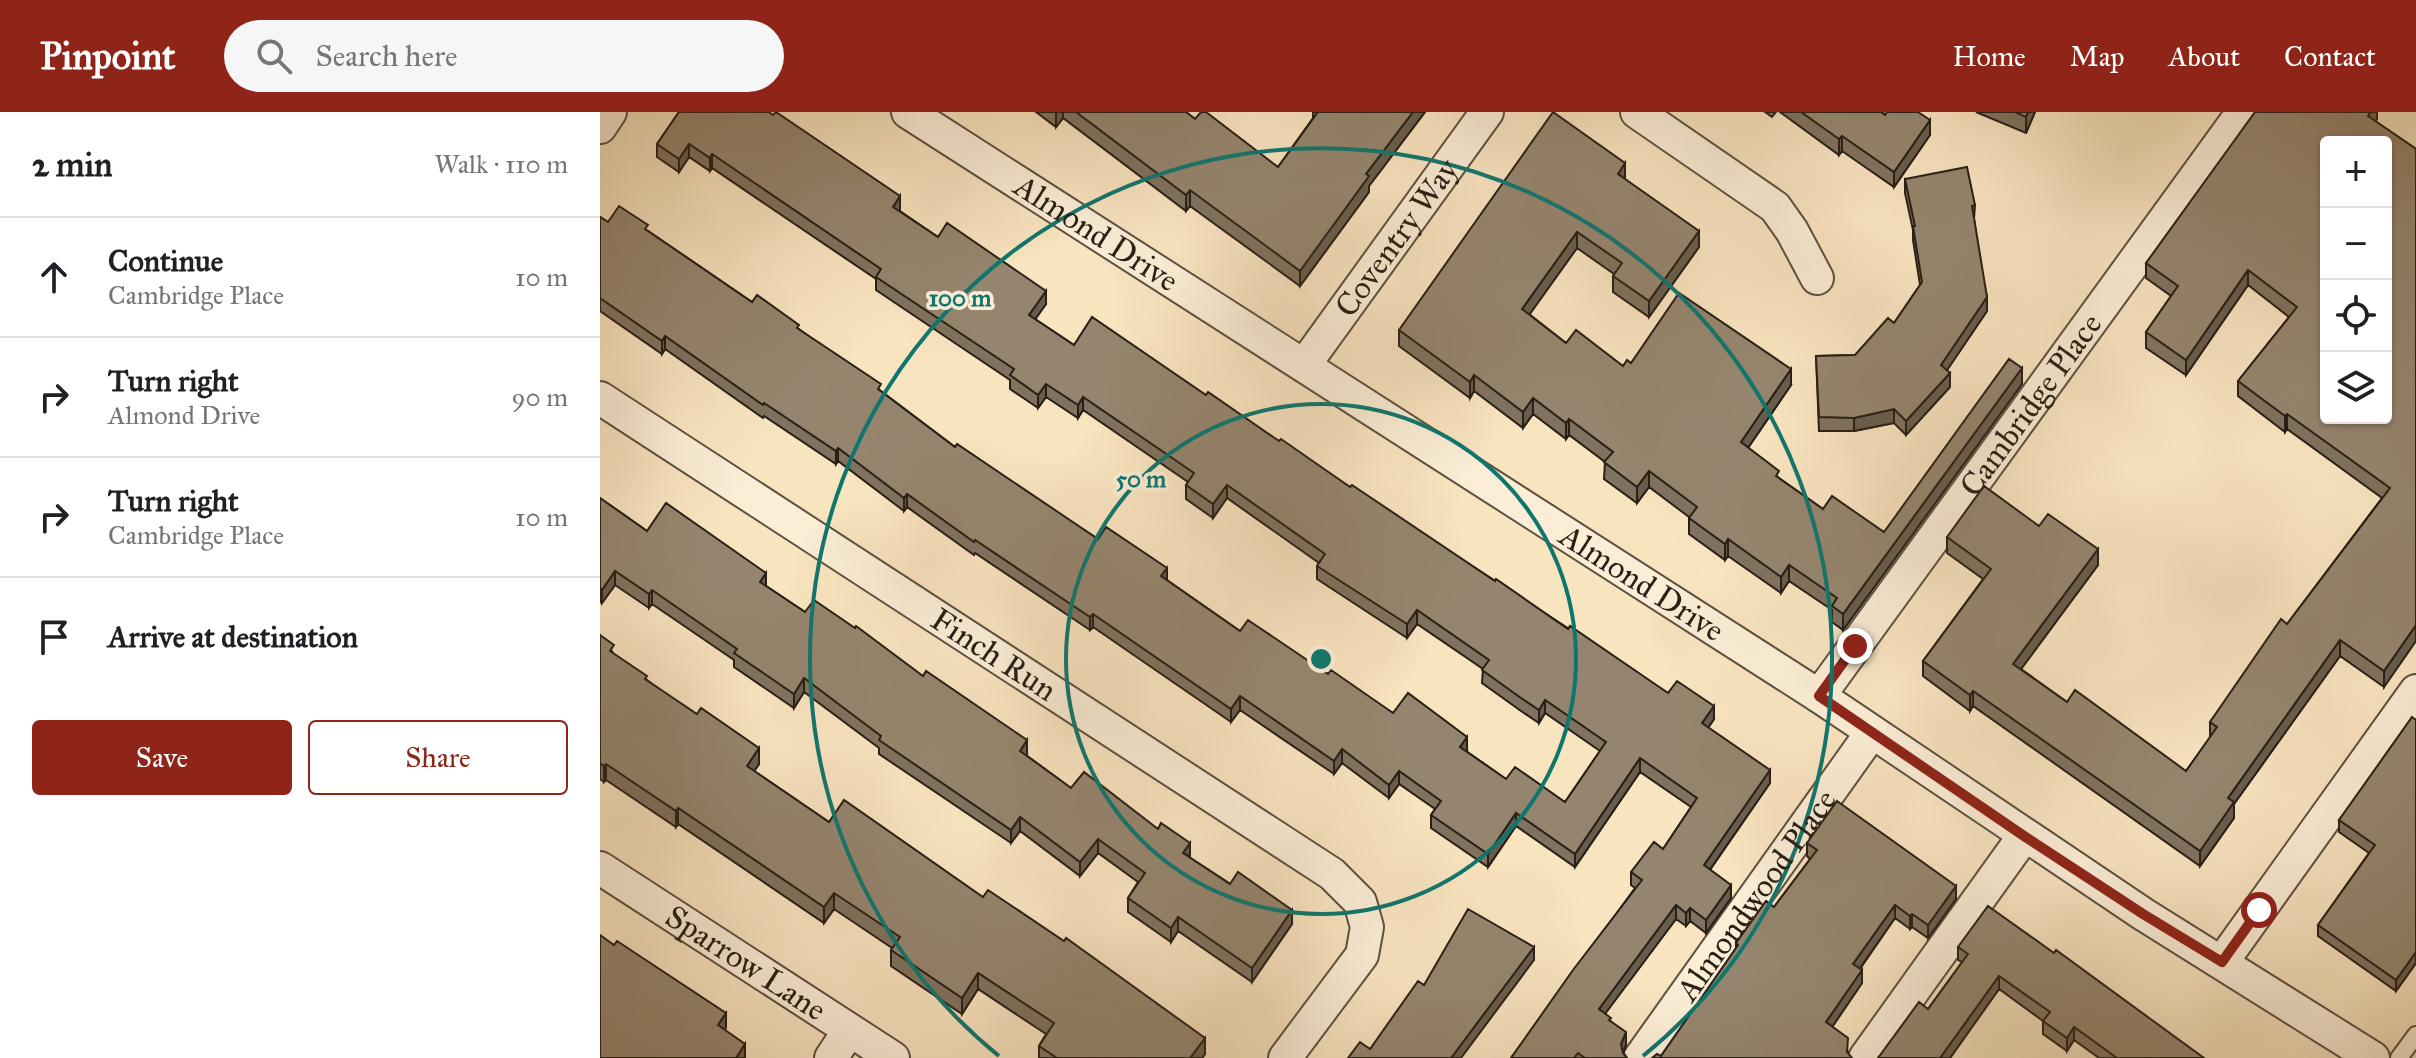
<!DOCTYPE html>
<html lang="en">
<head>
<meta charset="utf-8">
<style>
	:root { --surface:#fff; --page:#f6f6f6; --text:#202124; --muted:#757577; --line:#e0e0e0; --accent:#8f2418 }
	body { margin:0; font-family:"IM FELL Great Primer",serif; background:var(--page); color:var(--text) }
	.controls { position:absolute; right:24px; top:24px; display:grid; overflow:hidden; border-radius:8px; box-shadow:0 2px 6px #0004 }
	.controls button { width:72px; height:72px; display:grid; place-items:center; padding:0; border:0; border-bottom:2px solid var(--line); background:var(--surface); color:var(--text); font:40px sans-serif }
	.stop { position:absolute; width:24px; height:24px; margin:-18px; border:6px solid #8f2418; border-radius:50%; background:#fff }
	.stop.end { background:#8f2418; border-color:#fff; box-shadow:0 2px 8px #0008 }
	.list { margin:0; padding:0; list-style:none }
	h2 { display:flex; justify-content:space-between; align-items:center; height:104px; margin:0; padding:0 32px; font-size:34px }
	h2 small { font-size:26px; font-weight:400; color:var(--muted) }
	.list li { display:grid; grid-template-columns:52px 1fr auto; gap:24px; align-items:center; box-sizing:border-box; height:120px; padding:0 32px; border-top:2px solid var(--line) }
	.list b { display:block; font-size:30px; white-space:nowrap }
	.list p { margin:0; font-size:26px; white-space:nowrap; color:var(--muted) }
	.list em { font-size:26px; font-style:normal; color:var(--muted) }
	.actions { display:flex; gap:16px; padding:24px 32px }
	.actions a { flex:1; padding:18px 0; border:2px solid var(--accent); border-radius:8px; text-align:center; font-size:28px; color:var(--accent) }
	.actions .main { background:var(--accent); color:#fff }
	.icon { flex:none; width:44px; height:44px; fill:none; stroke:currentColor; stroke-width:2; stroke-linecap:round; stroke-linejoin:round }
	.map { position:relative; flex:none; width:1816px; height:946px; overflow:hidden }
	header { display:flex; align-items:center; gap:48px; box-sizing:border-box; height:112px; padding:0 40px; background:var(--accent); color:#fff }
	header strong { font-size:38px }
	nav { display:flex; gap:44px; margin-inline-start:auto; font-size:28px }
	.search { width:560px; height:72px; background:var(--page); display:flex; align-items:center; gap:20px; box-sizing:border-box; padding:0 28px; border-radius:44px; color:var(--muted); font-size:30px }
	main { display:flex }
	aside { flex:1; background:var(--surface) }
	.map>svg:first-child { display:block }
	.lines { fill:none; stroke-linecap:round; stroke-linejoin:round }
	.lane-casing { stroke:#5c5040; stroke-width:20 }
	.street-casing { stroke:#5c5040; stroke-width:36 }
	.lane { stroke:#fbedd6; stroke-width:16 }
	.street { stroke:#fbedd6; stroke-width:32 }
	.wall { fill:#80725f; stroke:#281f16; stroke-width:2 }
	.shaded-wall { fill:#685d4d; stroke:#281f16; stroke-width:2 }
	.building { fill:#95856e; stroke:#281f16; stroke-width:2; fill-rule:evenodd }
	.route { stroke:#8f2418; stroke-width:10 }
	.ring { fill:none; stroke:#0f766e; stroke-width:4 }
	.labels { text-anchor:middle; stroke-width:7; stroke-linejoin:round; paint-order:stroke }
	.street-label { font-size:32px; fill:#281f16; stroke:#fbedd6 }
	.centre { fill:#0f766e; stroke:#fbedd6; stroke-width:4 }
	.ring-label { font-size:24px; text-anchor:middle; font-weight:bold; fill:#0f766e; stroke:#fbedd6; stroke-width:7; stroke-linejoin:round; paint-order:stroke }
</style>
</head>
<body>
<header>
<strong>Pinpoint</strong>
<div class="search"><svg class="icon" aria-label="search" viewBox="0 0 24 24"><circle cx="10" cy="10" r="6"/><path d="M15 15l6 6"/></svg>Search here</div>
<nav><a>Home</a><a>Map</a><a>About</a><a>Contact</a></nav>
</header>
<main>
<aside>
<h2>2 min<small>Walk · 110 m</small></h2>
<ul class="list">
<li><svg class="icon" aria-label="ahead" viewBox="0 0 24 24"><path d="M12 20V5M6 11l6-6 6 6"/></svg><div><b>Continue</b><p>Cambridge Place</p></div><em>10 m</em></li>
<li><svg class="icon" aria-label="right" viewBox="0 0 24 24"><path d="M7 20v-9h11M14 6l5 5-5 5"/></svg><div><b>Turn right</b><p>Almond Drive</p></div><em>90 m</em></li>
<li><svg class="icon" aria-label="right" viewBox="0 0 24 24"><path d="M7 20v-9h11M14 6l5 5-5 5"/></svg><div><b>Turn right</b><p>Cambridge Place</p></div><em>10 m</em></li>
<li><svg class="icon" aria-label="arrive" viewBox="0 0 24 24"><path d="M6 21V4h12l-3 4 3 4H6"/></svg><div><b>Arrive at destination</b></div></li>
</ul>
<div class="actions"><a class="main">Save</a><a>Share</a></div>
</aside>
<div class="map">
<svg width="1816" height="946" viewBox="0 0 1816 946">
	<rect width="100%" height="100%" fill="#f9e4c0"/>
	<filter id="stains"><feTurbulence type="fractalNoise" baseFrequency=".0025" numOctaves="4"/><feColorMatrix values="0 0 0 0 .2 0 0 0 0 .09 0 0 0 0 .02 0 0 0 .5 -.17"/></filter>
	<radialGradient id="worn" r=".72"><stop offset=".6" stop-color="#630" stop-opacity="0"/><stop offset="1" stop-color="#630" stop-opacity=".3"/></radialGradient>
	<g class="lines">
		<defs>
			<path id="lane" d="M1799 946 1816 923"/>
			<g id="street">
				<path id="s1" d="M308 0 1219 584 1543 802 1773 946"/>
				<path d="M1037 0 1175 95 1192 119 1217 166"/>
				<path d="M0 15 10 0"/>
				<path id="s2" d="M705 252 887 0"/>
				<path id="s3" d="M0 286 732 762 760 790 767 815 762 843 685 946"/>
				<path id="s4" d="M1219 584 1643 0"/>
				<path id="s5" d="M0 756 293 946"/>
				<path d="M1622 850 1816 579"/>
				<path d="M231 946 249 919"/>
				<path id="s6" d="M1040 946 1272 620"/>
				<path d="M1265 946 1424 724"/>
			</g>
		</defs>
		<use href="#lane" class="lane-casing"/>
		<use href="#street" class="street-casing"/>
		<use href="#lane" class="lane"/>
		<use href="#street" class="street"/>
	</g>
	<path class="wall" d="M79 0 300 98V99L338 125 446 192 435 207 474 233 606 283 679 329 1068 581 1114 607 1108 616 1170 671 1110 758 1131 786 1106 821 1090 809 1086 814 1076 807 1005 901 1026 933 1023 940 1027 946H911L1035 776 1031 773V760L1063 737 1091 695 1040 660 975 755 916 714 888 755 831 716V703L835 697 799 672 789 686 742 651 734 662 640 598 631 610 493 515 490 518 375 441 374 443 307 395 304 399 238 349 236 352 164 304 163 306 65 237 62 242 0 199V105L8 110 48 119 152 190 199 217 355 335 498 427 567 468 640 519 728 562 793 601 867 638 866 639 906 667 965 690 1000 639 945 601 939 611 921 599 882 571 883 557 817 512 807 526 717 467V454L719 451 627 386 613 406 586 387V373L588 370 483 298 478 306 446 285 438 296 410 277V268L276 178V167L112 56 110 59 89 45 79 60 57 45V32Z
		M436 0H586L595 7 678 55 713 6V0H825L769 74V80L700 174 590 94 586 99 463 6 456 15Z
		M1165 0H1176L1172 5Z
		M1180 0H1281L1330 23 1294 75 1242 39 1239 43Z
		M1376 0H1435L1426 21Z
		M1777 0V7L1775 9 1816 37 1784 575 1740 544 1634 692V706L1600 754 1373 594 1370 599 1323 564V549L1383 467 1347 441V425L1439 414 1498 453 1421 557 1467 590 1586 659 1610 626V610L1687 512 1782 386 1687 317 1685 320 1638 284V269L1689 205 1648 173 1586 263 1546 236V220L1571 184 1546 166V151Z
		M1025 67 1099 135 1049 205 1013 180V164L1014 162 977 136 929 202 966 231 1023 254 1031 251 1191 273 1148 336 1179 366 1223 397 1284 420 1422 272 1243 518 1232 510V498L1189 469 1181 481 1128 444 1125 448 1089 422V405L1049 375 1037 391 1004 367 1005 350 969 323 966 327 933 302 923 316 874 279 870 286 799 234V218Z
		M1305 67 1375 93 1374 107 1387 199 1347 258 1350 275 1306 323 1294 311 1254 319H1219L1216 244 1255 243 1294 211 1320 173 1313 128V118L1305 81Z
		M0 386 47 419 166 474 205 500 427 642 426 643 471 676 589 745 692 812 652 870 578 819 571 830 528 800V786L538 770 498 741 480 764 420 719 411 731 279 642V636L204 580 194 596 134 555V548L52 492 49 496 15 473 2 491 0 490Z
		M0 523 14 542 47 568 159 652 154 659 229 710 605 942 602 946H439V934L446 922 378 877 362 902 291 854V838L292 836 234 797 224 811 78 712 76 715 6 668 4 670 0 667Z
		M1816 608V851L1796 879 1718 824V813L1769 741 1739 720V708Z
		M1207 731 1356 787 1328 826 1312 815 1310 817 1295 806 1260 857 1262 871 1232 915 1248 940 1061 944 1136 837V831L1174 795 1210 747 1207 744Z
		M1358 835 1604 946H1499L1474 928 1467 939 1443 922V909L1399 877 1350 946H1278L1328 897 1362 850 1358 848Z"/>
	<path class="shaded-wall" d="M456 0H463V6L456 15Z
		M813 0H825L769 74V80L700 174V159L766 62Z
		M1428 0H1435L1426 21V5Z
		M1770 0H1777V7L1768 19V4Z
		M1330 8V23L1294 75V60Z
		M1242 24V39L1239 43V27Z
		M89 32V45L79 60V47Z
		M112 42V56L110 59V46Z
		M1025 51V67L1018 62Z
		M590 78V94L586 99V83Z
		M300 84V98L293 108V95Z
		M1099 119V135L1049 205V189Z
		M977 120V136L922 213V197Z
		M1648 158V173L1586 263V248Z
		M446 179V192L429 216V203Z
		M1387 185V199L1341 267V253Z
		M65 224V237L62 242V229Z
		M1422 256V272L1243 518V502Z
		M1191 257V273L1141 346V330Z
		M1350 261V275L1306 323V309Z
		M874 263V279L870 286V270Z
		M446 272V285L438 296V283Z
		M483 285V298L478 306V293Z
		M933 286V302L923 316V300Z
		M1294 297V311L1254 319V306Z
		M1687 302V317L1685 320V304Z
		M969 307V323L966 327V311Z
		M238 336V349L236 352V339Z
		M1049 359V375L1037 391V375Z
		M627 373V386L613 406V392Z
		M307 382V395L304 399V386Z
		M1128 427V444L1125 448V432Z
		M1498 437V453L1413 568V552Z
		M1189 453V469L1181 481V465Z
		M567 456V469L561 464Z
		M15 459V473L2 491V478Z
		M166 461V475L160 470Z
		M52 478V492L49 496V482Z
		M817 498V512L807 526V512Z
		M493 502V515L490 518V505Z
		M1816 513V529L1784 575V559Z
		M1740 528V544L1634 692V706L1600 754V739L1628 686Z
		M204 566V580L194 596V582Z
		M1373 579V594L1370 599V583Z
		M640 584V598L631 610V597Z
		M945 588V601L939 611V598Z
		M1114 594V607L1102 625V611Z
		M867 625V638L860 648V635Z
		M427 628V642L420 652V639Z
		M159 636V652L147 670V654Z
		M742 637V651L734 662V649Z
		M1040 646V660L975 755V742Z
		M6 652V668L4 670V654Z
		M1170 658V671L1104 766V753Z
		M799 659V672L789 686V673Z
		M78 696V712L76 715V699Z
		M916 701V714L888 755V742Z
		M420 705V719L411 731V718Z
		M498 727V741L480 764V750Z
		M590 731V744L583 741Z
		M1131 773V786L1106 821V808Z
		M1356 774V787L1328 826V813Z
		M234 781V797L224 811V795Z
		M1076 793V807L999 910V897Z
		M1295 793V806L1253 866V852Z
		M1090 796V809L1086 814V801Z
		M692 798V812L652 870V856Z
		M1312 802V815L1310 817V804Z
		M578 805V819L571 830V816Z
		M934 835V848L861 946H851Z
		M1816 840V851L1796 879V868Z
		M1262 858V871L1226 924V910Z
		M378 861V877L362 902V886Z
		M1399 864V877L1350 946H1340Z
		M126 901V916L118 929V913Z
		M1474 915V928L1467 939V926Z
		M1026 920V933L1021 945V932Z
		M605 926V942L602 946H590Z
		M145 932V946H136Z"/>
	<path class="building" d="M79 0H169L173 3 176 0 300 84 293 95 338 125 347 111 446 179 429 203 474 233 492 205 606 283 608 280 679 329 681 327 750 375 752 373 895 469 896 467 968 517 970 514 1068 581 1077 569 1114 594 1102 611 1170 658 1104 753 1131 773 1106 808 1090 796 1086 801 1076 793 999 897 1011 906 1009 908 1026 920 1021 932 1023 941 1027 946H985L978 941 974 946H911L973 858 1042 768 1031 760 1054 730 1063 737 1097 686 1040 646 975 742 916 701 888 742 831 703 841 689 799 659 789 673 742 637 734 649 640 584 631 597 493 502 490 505 375 428 374 430 307 382 304 386 238 336 236 339 164 291 163 293 65 224 62 229 0 186V105L8 110 19 94 48 113 45 117 152 190 157 183 199 213 197 216 281 272 278 277 355 335 357 332 498 427 506 415 567 456 561 464 640 519 648 508 728 562 731 558 793 601 808 581 867 625 860 635 906 667 915 655 965 690 1006 630 945 588 939 598 921 586 882 558 889 548 817 498 807 512 717 454 725 442 627 373 613 392 586 373 594 361 483 285 478 293 446 272 438 283 410 263 414 257 276 165 281 157 112 42 110 46 89 32 79 47 57 32Z
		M476 0H586L595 7 601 0H606L678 55 718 0H813L766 62 769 64 700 159 590 78 586 83Z
		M953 0 1025 51 1018 62 1099 119 1049 189 1013 164 1022 151 977 120 922 197 966 231 976 218 1023 254 1027 248 1031 251 1079 181 1191 257 1141 330 1179 359 1176 364 1223 397 1232 384 1284 420 1409 247 1422 256 1243 502 1232 494 1237 486 1189 453 1181 465 1128 427 1125 432 1089 406 1097 395 1049 359 1037 375 1004 350 1013 340 969 307 966 311 933 286 923 300 874 263 870 270 799 218Z
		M1201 0H1281L1285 3 1287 0H1318L1330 8 1294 60 1242 24 1239 27Z
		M1415 0H1428L1426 5Z
		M1655 0H1770L1768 4 1816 37V513L1784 559 1740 528 1628 686 1634 690 1600 739 1373 579 1370 583 1323 549 1391 457 1347 425 1384 374 1439 414 1448 402 1498 437 1413 552 1467 590 1475 578 1586 659 1617 615 1610 610 1681 507 1687 512 1790 376 1687 302 1685 304 1638 269 1697 195 1648 158 1586 248 1546 220 1578 174 1546 151ZM1726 30H1786V306H1726Z
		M1367 55 1375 93 1372 94 1387 185 1341 253 1350 261 1306 309 1294 297 1254 306 1219 305 1216 244 1255 243 1288 206 1294 211 1322 170 1313 114H1315L1305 67Z
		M0 386 47 419 66 391 166 461 160 470 205 500 214 488 255 516 256 514 323 564 326 559 427 628 420 639 471 676 484 660 558 717 561 711 590 731 583 741 630 772 638 760 692 798 652 856 578 805 571 816 528 786 545 761 498 727 480 750 420 705 411 718 279 628 281 624 204 566 194 582 134 541 137 537 52 478 49 482 15 459 2 478 0 476Z
		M0 523 14 533 10 539 47 564 45 567 97 602 101 596 159 636 147 654 229 710 244 688 383 785 388 778 464 829 466 826 605 926 590 946H457L439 934 454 911 378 861 362 886 291 838 300 825 234 781 224 795 78 696 76 699 6 652 4 654 0 651Z
		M1812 605 1816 608V840L1796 868 1718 813 1775 733 1739 708Z
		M1237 689 1356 774 1328 813 1312 802 1310 804 1295 793 1253 852 1262 858 1226 910 1248 926 1247 940 1252 946H1052L1057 942 1061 944 1138 833 1136 831 1166 789 1174 795 1217 738 1207 731Z
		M1388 794 1454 841 1456 838 1604 946H1517L1474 915 1467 926 1443 909 1450 900 1399 864 1340 946H1278L1319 890 1328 897 1368 842 1358 835Z
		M868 797 934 835 851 946H748L760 930 770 937 818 869 824 873Z
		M0 823 14 833 17 829 126 901 118 913 145 932 136 946H0Z"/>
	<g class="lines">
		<path class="route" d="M1255 534 1219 584 1424 724 1543 802 1622 850 1659 798"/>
	</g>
	<g class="ring">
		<circle cx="721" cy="547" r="255"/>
		<path d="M399 944A511 511 0 1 1 1043 944"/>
	</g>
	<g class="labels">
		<g class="street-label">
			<text dy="11" stroke="none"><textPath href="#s1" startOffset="224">Almond Drive</textPath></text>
			<text dy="11" stroke="none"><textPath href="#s2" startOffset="156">Coventry Way</textPath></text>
			<text dy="11" stroke="none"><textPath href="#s4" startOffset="360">Cambridge Place</textPath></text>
			<text dy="11" stroke="none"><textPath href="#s1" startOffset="872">Almond Drive</textPath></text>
			<text dy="11" stroke="none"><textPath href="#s3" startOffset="470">Finch Run</textPath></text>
			<text dy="11" stroke="none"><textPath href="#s6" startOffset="200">Almondwood Place</textPath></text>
			<text dy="11" stroke="none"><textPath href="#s5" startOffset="174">Sparrow Lane</textPath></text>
		</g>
	</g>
	<circle cx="721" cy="547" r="12" class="centre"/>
	<g class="ring-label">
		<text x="360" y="194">100 m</text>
		<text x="541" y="375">50 m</text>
	</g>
	<rect width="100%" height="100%" filter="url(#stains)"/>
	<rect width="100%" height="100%" fill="url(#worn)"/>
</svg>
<div class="controls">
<button>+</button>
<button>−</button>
<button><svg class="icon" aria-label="locate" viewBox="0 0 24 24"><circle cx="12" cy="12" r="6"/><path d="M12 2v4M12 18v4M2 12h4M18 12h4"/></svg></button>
<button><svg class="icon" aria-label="layers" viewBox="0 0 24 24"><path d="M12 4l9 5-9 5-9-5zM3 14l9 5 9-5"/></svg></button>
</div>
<div class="stop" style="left:1659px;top:798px"></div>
<div class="stop end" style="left:1255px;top:534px"></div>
</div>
</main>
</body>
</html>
